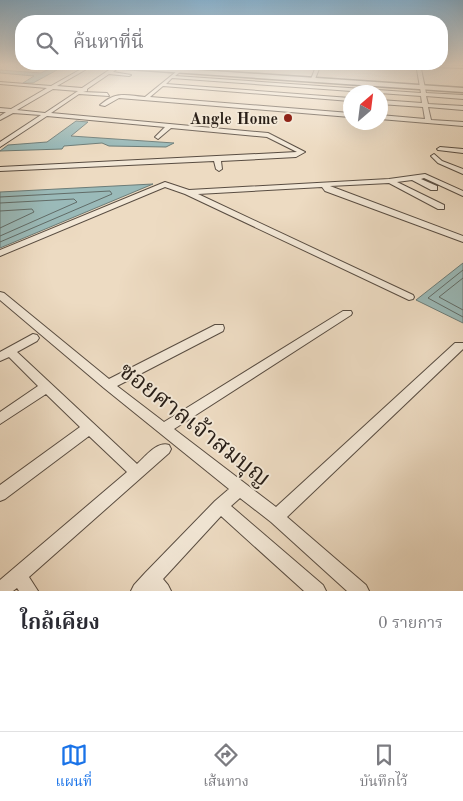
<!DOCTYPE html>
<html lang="th">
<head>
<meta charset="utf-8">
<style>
	:root { --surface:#fff; --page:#f2f2f3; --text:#2b2b33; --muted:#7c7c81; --line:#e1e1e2; --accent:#1a73e8 }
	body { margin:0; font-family:"Old Standard TT","Noto Serif Thai",serif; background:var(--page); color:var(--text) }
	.compass { position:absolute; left:343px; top:85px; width:45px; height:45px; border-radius:50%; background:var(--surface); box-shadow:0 5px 20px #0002; rotate:28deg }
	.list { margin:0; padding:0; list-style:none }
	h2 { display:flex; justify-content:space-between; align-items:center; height:65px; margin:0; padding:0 20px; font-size:21px }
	h2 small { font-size:16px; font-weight:400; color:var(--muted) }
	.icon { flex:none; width:28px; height:28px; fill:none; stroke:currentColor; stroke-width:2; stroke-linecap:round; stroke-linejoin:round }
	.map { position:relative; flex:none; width:463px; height:591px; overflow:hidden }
	.search { position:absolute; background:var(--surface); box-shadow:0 5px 20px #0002; left:15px; right:15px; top:15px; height:55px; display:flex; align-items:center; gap:12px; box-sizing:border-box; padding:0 18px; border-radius:20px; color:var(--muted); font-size:19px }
	.sheet { height:140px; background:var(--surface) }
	nav { display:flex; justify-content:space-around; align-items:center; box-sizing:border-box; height:70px; border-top:1px solid var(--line); background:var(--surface); font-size:14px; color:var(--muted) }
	nav a { display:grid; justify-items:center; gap:2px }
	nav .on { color:var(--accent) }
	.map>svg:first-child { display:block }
	.water { fill:#9abab9; stroke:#6c7c78 }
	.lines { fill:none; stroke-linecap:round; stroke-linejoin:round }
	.shore { stroke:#616c68; stroke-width:1 }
	.minor-casing { stroke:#594d42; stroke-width:2 }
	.tertiary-casing { stroke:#594d42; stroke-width:3 }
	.minor { fill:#f3e8d7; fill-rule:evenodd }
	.tertiary { fill:#f3e8d7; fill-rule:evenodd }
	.poi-dot { fill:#8f2418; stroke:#f3e8d7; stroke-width:2 }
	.labels { text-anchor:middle; stroke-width:4; stroke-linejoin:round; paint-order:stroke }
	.far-poi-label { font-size:16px; font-weight:bold; fill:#281e17; stroke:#f3e8d7; text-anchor:end }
	.near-street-label { font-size:24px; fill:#281e17; stroke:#f3e8d7 }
</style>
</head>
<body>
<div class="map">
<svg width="463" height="591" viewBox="0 0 463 591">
	<rect width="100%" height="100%" fill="#eddbc2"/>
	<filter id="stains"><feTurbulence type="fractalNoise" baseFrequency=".004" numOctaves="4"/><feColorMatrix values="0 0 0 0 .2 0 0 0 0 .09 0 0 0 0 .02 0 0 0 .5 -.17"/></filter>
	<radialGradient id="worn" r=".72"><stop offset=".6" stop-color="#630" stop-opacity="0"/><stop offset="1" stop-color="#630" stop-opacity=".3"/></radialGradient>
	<path class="water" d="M59 64H68L33 83H23L34 76 0 73V70L41 73Z
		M76 121 88 122 71 136 174 143 166 147 109 146 102 143 64 146 62 149 0 151 8 145 47 142Z
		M153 184 0 248V192Z
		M463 263V323L416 300Z"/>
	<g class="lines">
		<path class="shore" d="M0 197 110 191 112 194 0 242
			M0 203 74 199 77 202 0 236
			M0 211 32 209 34 212 0 228
			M463 270 428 298 463 317
			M463 278 439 297 463 310"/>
		<defs>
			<path id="minor" d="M312 64H316L319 69 315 79 313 80 311 79 315 69Z
				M416 64H420L426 93 463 95V99L426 96 428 104 463 106V110L428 107 431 120 463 122V126L380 119V115L425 119 423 107 380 104V100L422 103 421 96 172 78 166 84 350 98V101L163 86 150 97 350 113V117L119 98 105 106 100 105C116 91 126 95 145 97L182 67 184 69 175 76 421 93Z
				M436 65 463 66V68L434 67Z
				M115 66 119 67 113 72 131 75 129 76 109 74 87 89V91L83 92 107 93 109 96 79 94 51 113 268 133 305 152 296 157 221 161 222 169 219 171 216 169 214 161 0 171V167L297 152 267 137 171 128 158 139 155 137 165 127 47 116 0 147V142L41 115 13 113 0 120V116L6 112H0V108L11 109 47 88 0 84V82L51 86 83 68 85 70 57 86 82 88ZM53 89 78 91 45 113 17 110Z
				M440 147 463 149V153L438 150 437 149Z
				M434 154 442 161 463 169V174L438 163 431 156Z
				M425 174 463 191V196L424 178 421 179 437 186V190H431L412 180 397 182 444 205V209H438L389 183 330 186 463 236V242L325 191 322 187 198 194 413 295 414 297 413 299 409 300 185 194 165 187 0 256V250L165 182 189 190 389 179Z
				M0 292 4 293 109 379 215 325H223L224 328 223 331 117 386 164 422 343 311H351L352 313 351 315 174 429 276 507 455 343H463V349L287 517 366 585 369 591H347L271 522 240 498 231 506 323 585 326 591H304L221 516 163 579 168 585 171 591H131L134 585 145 573 215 501 229 489 104 388 0 300Z
				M33 334 37 335 39 338 37 341 17 352 137 464C145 457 157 441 169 445L171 449 169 453 29 577 38 591H19L17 588 13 591H0V580L127 472 89 436 5 499 0 501V485L80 427 46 394 0 424V412L38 386 9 357 0 361V352Z"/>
			<path id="tertiary" d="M111 64 463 88V92L113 68 110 66Z"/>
		</defs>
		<use href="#minor" class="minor-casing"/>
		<use href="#tertiary" class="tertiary-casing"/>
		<use href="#minor" class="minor"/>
		<use href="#tertiary" class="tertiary"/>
	</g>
	<linearGradient id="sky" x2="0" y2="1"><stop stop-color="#89b6d5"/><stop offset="0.44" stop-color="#f7efe4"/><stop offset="1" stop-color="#f7efe4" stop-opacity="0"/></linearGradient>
	<rect width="463" height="147" fill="url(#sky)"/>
	<circle class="poi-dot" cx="288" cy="118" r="5"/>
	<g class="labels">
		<g class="far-poi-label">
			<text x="278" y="124">Angle Home</text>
		</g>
		<g class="near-street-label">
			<text transform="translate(195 424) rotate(38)" y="8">ซอยศาลเจ้าสมบุญ</text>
		</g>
	</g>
	<rect width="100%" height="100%" filter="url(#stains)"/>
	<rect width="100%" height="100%" fill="url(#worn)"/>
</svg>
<svg class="compass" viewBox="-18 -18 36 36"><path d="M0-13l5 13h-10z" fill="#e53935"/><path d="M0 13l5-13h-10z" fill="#7c7c81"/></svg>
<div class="search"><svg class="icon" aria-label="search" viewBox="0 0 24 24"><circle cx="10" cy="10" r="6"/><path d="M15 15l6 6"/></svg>ค้นหาที่นี่</div>
</div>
<section class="sheet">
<h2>ใกล้เคียง<small>0 รายการ</small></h2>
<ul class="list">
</ul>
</section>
<nav>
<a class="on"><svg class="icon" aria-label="map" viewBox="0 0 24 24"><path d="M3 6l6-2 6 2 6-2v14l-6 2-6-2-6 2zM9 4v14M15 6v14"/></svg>แผนที่</a>
<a><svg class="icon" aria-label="directions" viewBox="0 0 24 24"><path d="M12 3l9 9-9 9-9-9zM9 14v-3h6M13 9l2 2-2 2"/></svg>เส้นทาง</a>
<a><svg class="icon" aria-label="saved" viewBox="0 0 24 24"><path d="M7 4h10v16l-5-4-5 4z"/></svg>บันทึกไว้</a>
</nav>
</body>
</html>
